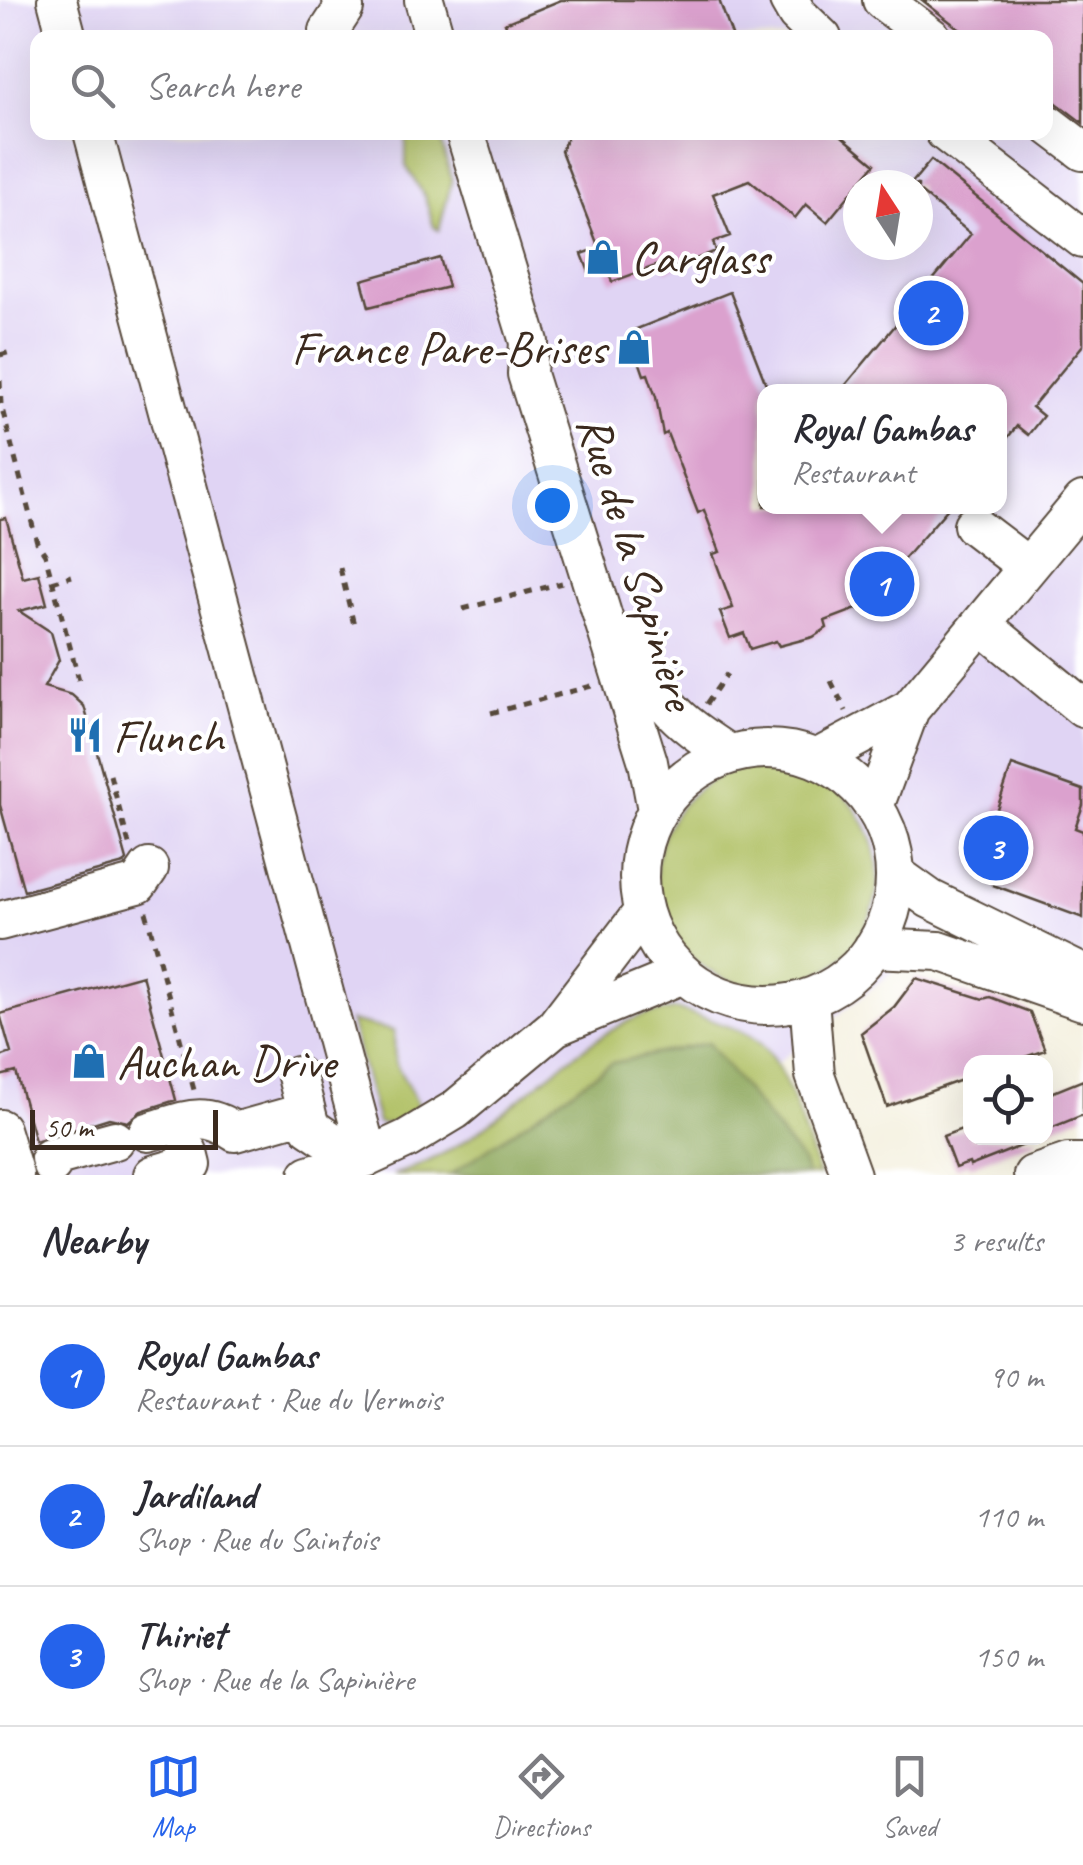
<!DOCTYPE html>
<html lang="en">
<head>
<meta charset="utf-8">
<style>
	:root { --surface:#fff; --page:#f7f7f7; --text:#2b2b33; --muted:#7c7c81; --line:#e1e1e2; --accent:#2563eb }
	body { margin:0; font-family:Caveat,sans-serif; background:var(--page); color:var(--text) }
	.controls { position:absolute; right:30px; bottom:30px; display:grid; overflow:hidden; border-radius:20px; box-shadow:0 10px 40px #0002 }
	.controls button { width:90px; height:90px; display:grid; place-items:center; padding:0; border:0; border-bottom:2px solid var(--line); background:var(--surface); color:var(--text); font:50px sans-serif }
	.compass { position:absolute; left:843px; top:170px; width:90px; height:90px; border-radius:50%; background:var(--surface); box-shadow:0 10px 40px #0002; rotate:348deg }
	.scale { position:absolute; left:30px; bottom:25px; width:188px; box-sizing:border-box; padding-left:10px; border:5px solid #3b2a1e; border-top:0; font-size:28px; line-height:35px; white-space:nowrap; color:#3b2a1e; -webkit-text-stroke:8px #fff; paint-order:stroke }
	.you { position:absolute; left:552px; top:505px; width:35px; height:35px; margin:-25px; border:8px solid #fff; border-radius:50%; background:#1a73e8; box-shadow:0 0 0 15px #1a73e833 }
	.badge { display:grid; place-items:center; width:65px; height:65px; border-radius:50%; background:var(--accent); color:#fff; font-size:32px; font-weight:700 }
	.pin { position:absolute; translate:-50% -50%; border:5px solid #fff; box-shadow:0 2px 10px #0006 }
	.popup { position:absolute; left:757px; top:384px; width:250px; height:130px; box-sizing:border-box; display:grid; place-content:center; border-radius:20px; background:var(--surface); filter:drop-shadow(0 2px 8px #0005); font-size:32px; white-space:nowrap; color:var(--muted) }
	.popup b { font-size:38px; color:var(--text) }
	.popup::after { content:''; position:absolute; left:50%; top:100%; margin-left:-20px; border:20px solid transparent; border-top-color:var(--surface) }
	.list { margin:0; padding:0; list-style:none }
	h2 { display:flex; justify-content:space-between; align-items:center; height:130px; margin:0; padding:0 40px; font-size:42px }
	h2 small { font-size:32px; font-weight:400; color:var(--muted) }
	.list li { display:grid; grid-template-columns:65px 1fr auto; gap:30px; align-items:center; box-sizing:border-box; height:140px; padding:0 40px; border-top:2px solid var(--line) }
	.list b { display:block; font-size:38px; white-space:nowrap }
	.list p { margin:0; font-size:32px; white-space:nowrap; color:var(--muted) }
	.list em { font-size:32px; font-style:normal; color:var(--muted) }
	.icon { flex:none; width:55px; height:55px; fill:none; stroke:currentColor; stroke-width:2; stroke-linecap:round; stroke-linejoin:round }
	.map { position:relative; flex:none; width:1083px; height:1175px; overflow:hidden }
	.search { position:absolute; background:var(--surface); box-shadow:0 10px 40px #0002; left:30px; right:30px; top:30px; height:110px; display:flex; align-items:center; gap:25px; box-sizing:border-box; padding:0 35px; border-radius:20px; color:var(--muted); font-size:38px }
	.sheet { height:550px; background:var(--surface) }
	nav { display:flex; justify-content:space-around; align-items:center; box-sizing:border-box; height:140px; border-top:2px solid var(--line); background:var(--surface); font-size:28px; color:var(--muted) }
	nav a { display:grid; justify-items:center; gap:5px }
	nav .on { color:var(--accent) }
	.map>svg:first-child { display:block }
	.built { fill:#e0d4f4; fill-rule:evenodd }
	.green { fill:#afbf62; stroke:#757440; stroke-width:2.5 }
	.forest { fill:#8ba658; stroke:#63683b; stroke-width:2.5 }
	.building { fill:#dba1ce }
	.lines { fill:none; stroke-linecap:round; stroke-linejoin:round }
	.minor-casing { stroke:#57483b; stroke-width:42 }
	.path { stroke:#57483b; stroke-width:5; stroke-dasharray:8 8; stroke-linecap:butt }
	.minor { stroke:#fff; stroke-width:38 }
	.labels { text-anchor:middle; stroke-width:8; stroke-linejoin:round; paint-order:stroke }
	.poi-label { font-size:48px; fill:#3b2a1e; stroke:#fff; text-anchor:start }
	.street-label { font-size:48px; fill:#3b2a1e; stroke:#fff }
</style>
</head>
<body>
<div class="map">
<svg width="1083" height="1175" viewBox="0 0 1083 1175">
	<rect width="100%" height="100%" fill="#fff"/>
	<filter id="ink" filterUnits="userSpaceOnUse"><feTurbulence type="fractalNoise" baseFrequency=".01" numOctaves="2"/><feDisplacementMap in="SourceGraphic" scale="20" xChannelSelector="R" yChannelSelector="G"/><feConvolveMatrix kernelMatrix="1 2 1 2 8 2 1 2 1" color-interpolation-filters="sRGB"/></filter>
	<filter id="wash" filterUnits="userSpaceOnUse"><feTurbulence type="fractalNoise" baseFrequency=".0048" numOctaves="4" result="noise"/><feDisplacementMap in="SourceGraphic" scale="40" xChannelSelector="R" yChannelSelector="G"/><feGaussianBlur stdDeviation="2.25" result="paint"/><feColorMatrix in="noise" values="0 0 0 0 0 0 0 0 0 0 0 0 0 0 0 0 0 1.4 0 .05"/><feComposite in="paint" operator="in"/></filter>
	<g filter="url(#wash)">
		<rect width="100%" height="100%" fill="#f4f0de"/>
		<path class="built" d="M0 0H1083V960L971 910 777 1063 764 1046 634 1018 580 1050 462 1144 414 1169 393 1175H0ZM38 38H1046V132H38ZM858 185H918V245H858ZM764 392H1000V506H764Z"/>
		<path class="green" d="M406 132 438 133 452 180 439 230 434 227 425 197 406 166Z
			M656 876a111 111 0 1 1 222 0a111 111 0 1 1-222 0Z
			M676 1009C700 1017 728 1024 750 1036 787 1057 804 1136 819 1175H393C487 1148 545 1061 631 1020 644 1013 661 1012 676 1009Z
			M350 1021 394 1031 395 1063 418 1103C413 1116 391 1128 378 1123Z"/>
		<path class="forest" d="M708 1043 802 1161 807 1175H450L612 1063Z"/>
		<g id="blocks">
			<path class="building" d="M561 0H719L733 38H511L505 23Z
				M922 0H1083V123L1046 95V38H971Z
				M570 132H837L875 164 827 222 806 204 795 218 749 180 713 194 730 236 713 242 716 251 666 271 663 263 612 282 606 265 589 272 582 254 599 248 561 151Z
				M931 160 1083 284V345L1032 407 1043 416 1028 435 1017 426 1000 447V392H840L971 234 918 190V185L911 184Z
				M440 258 448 287 369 307 362 280Z
				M730 292 769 392H764V506H950L862 607 825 621 827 628 813 637 779 646 776 641 750 649 744 633 730 638 720 612 733 608 713 554 720 552 704 510 698 513 667 433 663 435 656 397 648 374 644 375 629 332Z
				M6 518 23 578 39 574 47 604 19 611 51 632 59 660 44 687 72 695 84 706 127 860 124 864 24 891 0 805V519Z
				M1012 765 1083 790V805L1075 828 1083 831V918L993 885 989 832Z
				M142 975 176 1100 141 1111 128 1122 109 1118 35 1141 16 1072 0 1076V1057L11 1053 0 1014Z
				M916 978 983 999 990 997 1030 1012 1045 1050 1011 1062H970V1077L887 1107 861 1033 894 1007Z
				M1083 1080V1115L1046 1130V1095Z
				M970 1126V1138L1039 1139 970 1166 969 1163 955 1168 943 1136Z"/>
		</g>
	</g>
	<g filter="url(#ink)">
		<use href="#blocks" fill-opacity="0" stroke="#57483b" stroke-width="2.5"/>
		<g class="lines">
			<defs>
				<path id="minor" d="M57 0 67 38
					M424 0 435 38
					M789 0 797 14 822 38
					M882 0 932 38
					M329 31 344 8 342 0
					M1046 123 1083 151
					M93 132 368 1157
					M465 132 529 342 527 374 648 762 657 810
					M945 132 1083 239
					M973 525 1028 567
					M981 624 1083 708
					M634 636C657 704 670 715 729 754
					M639 877a128 128 0 1 1 256 0a128 128 0 1 1-256 0Z
					M818 758 910 709
					M874 807 910 709 1083 501
					M895 874 930 899 1083 974
					M0 921 138 884 149 868
					M873 948 939 951 1083 1001
					M809 998 815 1075 851 1175
					M557 1026 683 974
					M297 1076 310 1127 334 1143 341 1165
					M0 1129 14 1175
					M148 1132C184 1122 202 1109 235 1132L306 1112
					M52 1165 50 1158 115 1140
					M153 1175 191 1164 188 1152
					M309 1175 368 1157 407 1139 455 1110 555 1027 643 912
					M1033 1175 1068 1163H1083"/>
			</defs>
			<use href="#minor" class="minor-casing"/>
			<path class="path" d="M0 355 11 352
				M0 380 1 405 37 542 45 554 79 680
				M340 568 354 625
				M52 582 72 576
				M463 609 562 583
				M831 681 846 711
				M706 704 727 674
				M491 713 595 685
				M110 775 130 848
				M146 912 194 1090"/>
			<use href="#minor" class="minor"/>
		</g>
	</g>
	<defs>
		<symbol id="shop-bare" viewBox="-9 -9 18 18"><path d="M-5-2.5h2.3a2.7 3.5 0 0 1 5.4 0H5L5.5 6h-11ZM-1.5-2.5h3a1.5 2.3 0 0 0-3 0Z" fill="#1f6fb2" stroke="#fff" stroke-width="2.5" paint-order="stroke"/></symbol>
		<symbol id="restaurant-bare" viewBox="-9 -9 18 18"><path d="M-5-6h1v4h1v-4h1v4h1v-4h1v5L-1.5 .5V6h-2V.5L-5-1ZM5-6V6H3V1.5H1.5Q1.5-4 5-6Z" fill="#1f6fb2" stroke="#fff" stroke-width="2.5" paint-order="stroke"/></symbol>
	</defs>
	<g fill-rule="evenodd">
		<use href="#shop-bare" x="578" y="232" width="50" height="50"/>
		<use href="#shop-bare" x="609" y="322" width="50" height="50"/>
		<use href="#restaurant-bare" x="60" y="710" width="50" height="50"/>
		<use href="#shop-bare" x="64" y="1036" width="50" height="50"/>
	</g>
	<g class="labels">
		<g class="poi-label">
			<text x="631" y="274">Carglass</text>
			<text x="606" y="364" text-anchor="end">France Pare-Brises</text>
			<text x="113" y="752">Flunch</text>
			<text x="117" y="1078">Auchan Drive</text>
		</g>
		<g class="street-label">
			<text transform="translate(638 562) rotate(73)" y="17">Rue de la Sapinière</text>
		</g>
	</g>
</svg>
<div class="controls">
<button><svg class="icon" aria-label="locate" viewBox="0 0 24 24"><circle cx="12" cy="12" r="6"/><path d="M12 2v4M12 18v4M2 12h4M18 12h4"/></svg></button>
</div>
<svg class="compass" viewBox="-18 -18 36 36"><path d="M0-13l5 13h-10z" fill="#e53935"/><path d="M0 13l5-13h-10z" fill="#7c7c81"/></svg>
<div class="scale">50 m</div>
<div class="you"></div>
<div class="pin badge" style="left:882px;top:584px">1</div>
<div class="popup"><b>Royal Gambas</b>Restaurant</div>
<div class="pin badge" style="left:931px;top:313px">2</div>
<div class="pin badge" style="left:996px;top:848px">3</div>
<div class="search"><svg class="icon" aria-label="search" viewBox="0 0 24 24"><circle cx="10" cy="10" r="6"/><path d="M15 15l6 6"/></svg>Search here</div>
</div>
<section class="sheet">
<h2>Nearby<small>3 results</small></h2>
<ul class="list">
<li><span class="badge">1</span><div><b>Royal Gambas</b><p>Restaurant · Rue du Vermois</p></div><em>90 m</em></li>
<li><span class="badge">2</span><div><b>Jardiland</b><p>Shop · Rue du Saintois</p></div><em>110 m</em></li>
<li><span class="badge">3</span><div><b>Thiriet</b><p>Shop · Rue de la Sapinière</p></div><em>150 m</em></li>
</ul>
</section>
<nav>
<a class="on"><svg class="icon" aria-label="map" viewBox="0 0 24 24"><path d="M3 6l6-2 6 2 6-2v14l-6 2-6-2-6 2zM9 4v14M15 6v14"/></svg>Map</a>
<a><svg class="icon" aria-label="directions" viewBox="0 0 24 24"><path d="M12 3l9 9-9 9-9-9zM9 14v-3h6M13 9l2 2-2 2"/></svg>Directions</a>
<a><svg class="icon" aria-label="saved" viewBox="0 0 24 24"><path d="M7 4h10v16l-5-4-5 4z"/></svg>Saved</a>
</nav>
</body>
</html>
